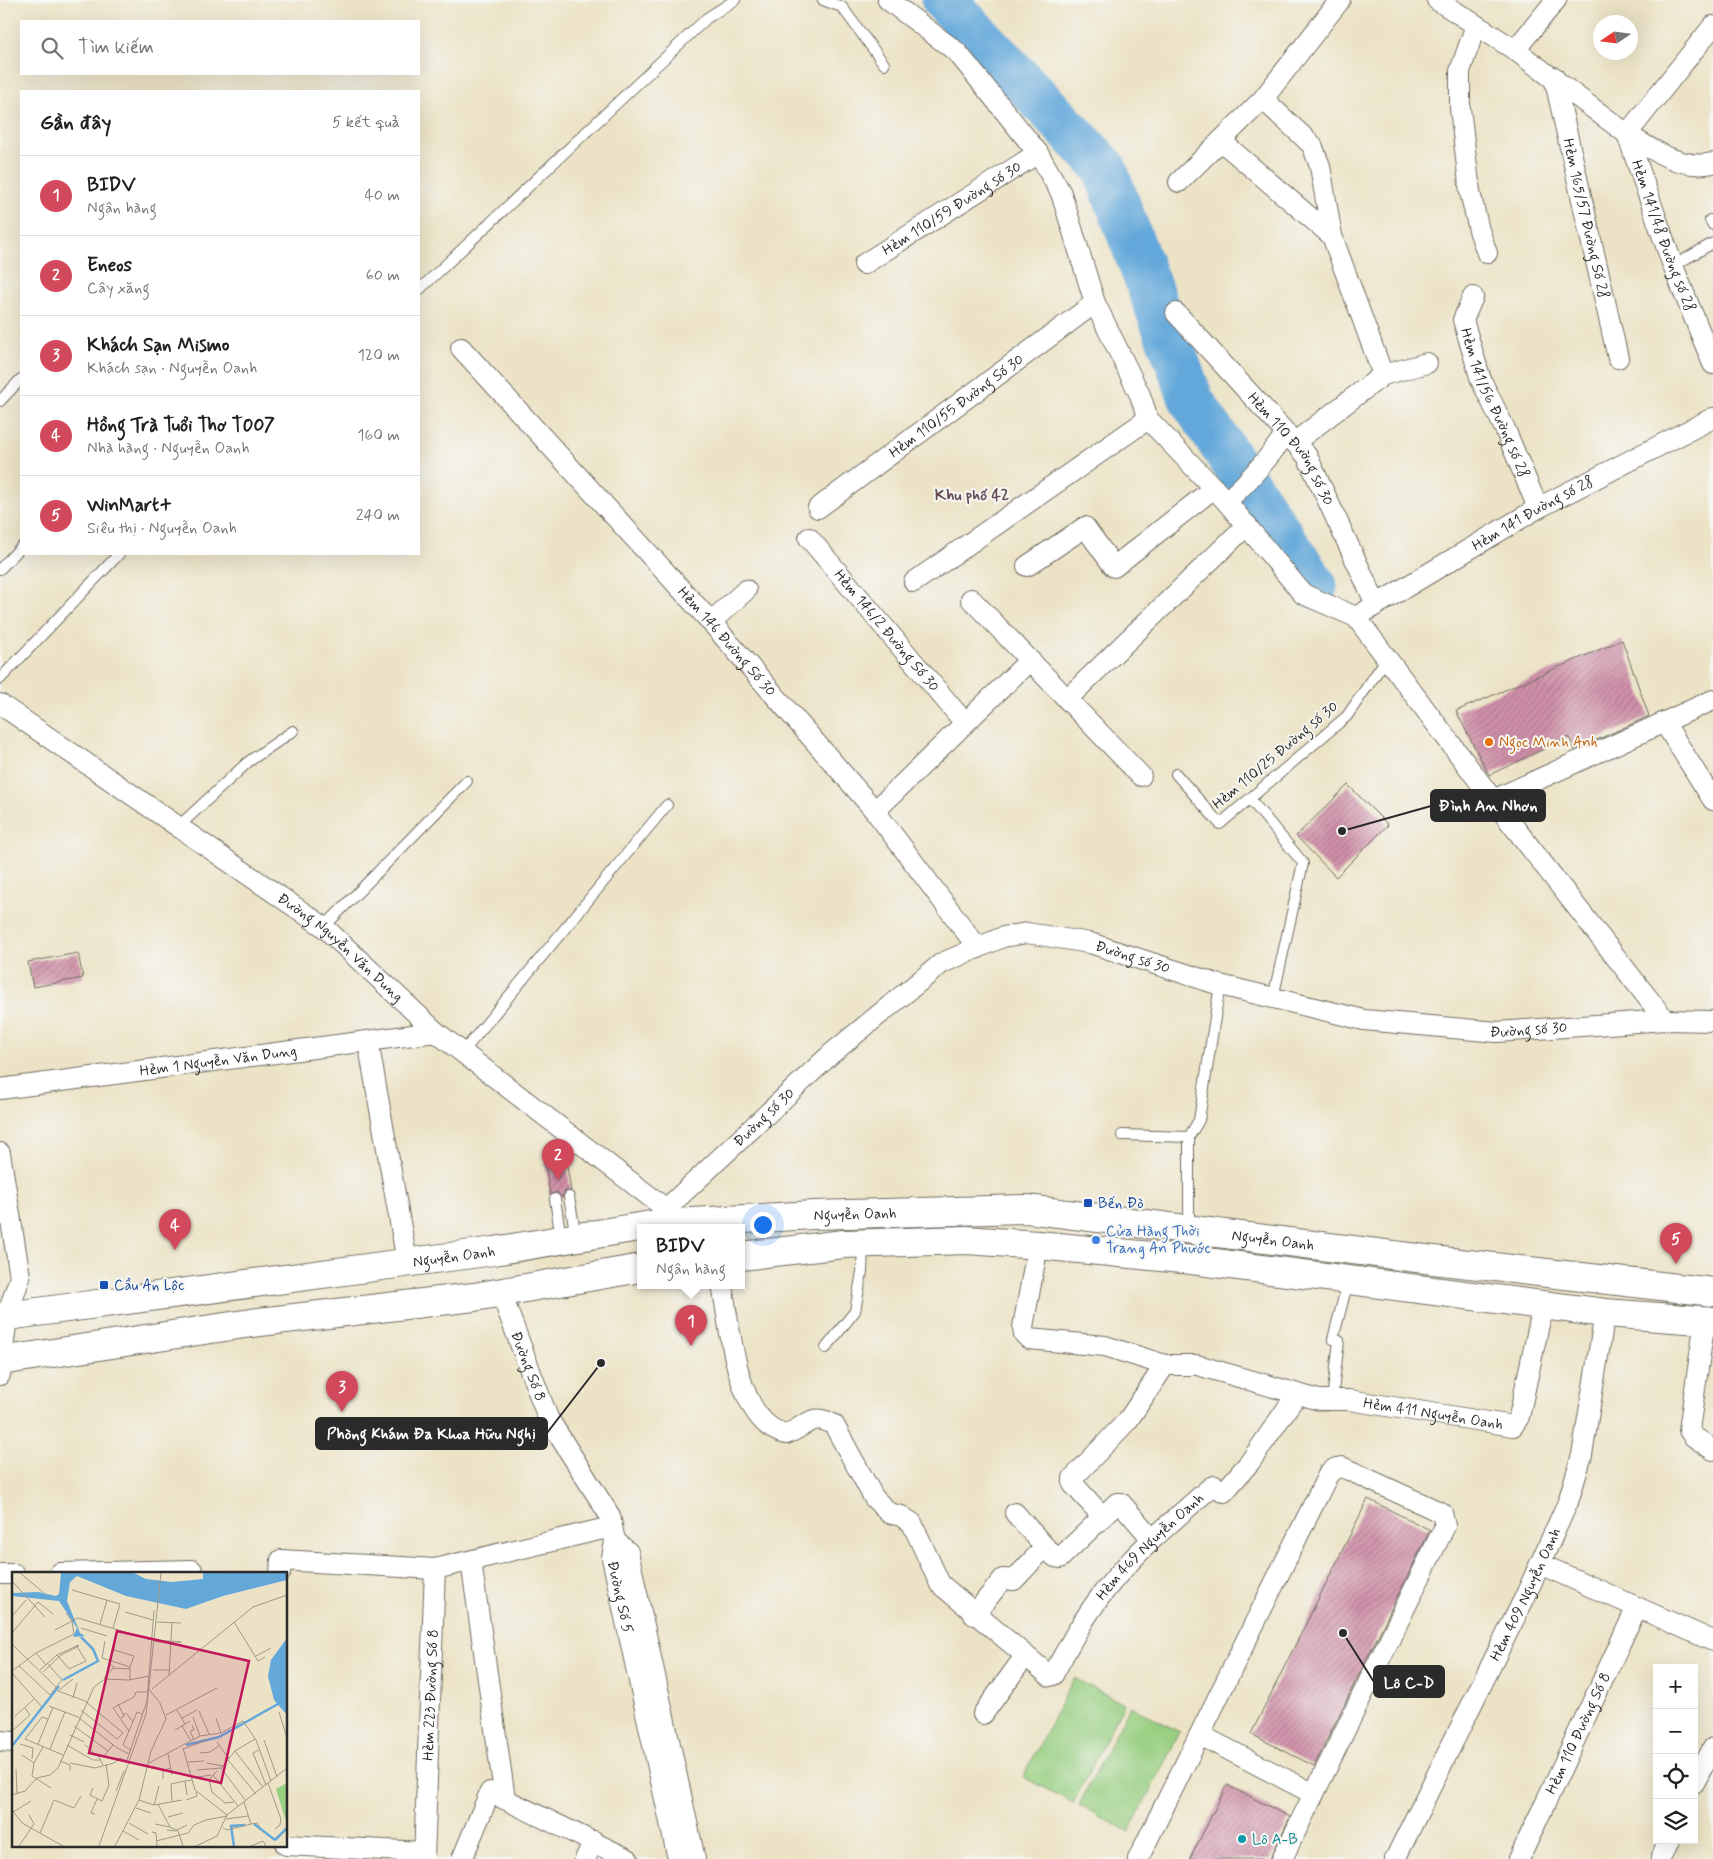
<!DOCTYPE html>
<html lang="vi">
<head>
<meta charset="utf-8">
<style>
	:root { --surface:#fff; --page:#f6f6f6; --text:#202124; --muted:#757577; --line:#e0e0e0; --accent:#d1495b }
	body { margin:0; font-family:Mynerve,sans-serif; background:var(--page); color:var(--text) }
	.controls { position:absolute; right:15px; bottom:15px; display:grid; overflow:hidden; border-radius:0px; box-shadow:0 5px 20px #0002 }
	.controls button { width:45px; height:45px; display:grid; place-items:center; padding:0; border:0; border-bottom:1px solid var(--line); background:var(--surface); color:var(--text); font:25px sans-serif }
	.compass { position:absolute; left:1593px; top:15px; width:45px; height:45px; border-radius:50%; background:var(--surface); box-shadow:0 5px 20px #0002; rotate:257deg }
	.you { position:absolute; left:762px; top:1224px; width:18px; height:18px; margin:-12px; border:4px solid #fff; border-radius:50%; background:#1a73e8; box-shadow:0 0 0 8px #1a73e833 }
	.badge { display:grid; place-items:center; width:32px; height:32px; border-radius:50%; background:var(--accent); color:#fff; font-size:16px; font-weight:700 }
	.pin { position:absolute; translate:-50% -41px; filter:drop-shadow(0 1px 2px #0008) }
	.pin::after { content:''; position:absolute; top:26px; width:18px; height:15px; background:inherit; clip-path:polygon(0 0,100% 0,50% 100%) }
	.popup { position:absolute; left:637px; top:1224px; width:108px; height:65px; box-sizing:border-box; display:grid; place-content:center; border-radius:0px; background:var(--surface); filter:drop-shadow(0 1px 4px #0005); font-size:16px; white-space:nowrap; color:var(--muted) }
	.popup b { font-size:19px; color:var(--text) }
	.popup::after { content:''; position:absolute; left:50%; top:100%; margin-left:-10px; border:10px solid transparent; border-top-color:var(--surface) }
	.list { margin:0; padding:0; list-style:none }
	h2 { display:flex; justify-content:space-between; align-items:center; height:65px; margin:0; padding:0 20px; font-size:21px }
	h2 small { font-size:16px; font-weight:400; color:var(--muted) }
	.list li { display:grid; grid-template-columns:32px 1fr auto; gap:15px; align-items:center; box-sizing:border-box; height:80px; padding:0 20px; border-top:1px solid var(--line) }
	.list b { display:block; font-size:19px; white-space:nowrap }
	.list p { margin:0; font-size:16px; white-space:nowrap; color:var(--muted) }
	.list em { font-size:16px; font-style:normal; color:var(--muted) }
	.icon { flex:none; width:28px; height:28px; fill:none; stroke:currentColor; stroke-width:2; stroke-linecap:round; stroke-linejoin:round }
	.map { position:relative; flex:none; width:1713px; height:1859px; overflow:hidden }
	.search { position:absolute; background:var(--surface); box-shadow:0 5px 20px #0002; left:20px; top:20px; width:400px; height:55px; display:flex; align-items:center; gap:12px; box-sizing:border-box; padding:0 18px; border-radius:0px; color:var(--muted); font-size:19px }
	.panel { position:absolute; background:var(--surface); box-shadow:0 5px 20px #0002; left:20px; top:90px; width:400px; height:465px; border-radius:0px }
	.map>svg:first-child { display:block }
	.pitch { fill:#98cf81; stroke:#627d56 }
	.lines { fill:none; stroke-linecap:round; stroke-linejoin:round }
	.river { stroke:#64a8da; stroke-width:45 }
	.building { fill:url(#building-hatch) }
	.service-casing { stroke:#6f6b61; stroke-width:12 }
	.minor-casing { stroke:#6f6b61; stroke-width:22 }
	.primary-casing { stroke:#6f6b61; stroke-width:30 }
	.service { stroke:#fff; stroke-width:10 }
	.minor { stroke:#fff; stroke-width:20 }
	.primary { stroke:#fff; stroke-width:28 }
	.food-dot { fill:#e8710a; stroke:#f6f6f2; stroke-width:2 }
	.transit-dot { fill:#1a4fb4; stroke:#f6f6f2; stroke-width:2 }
	.shop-dot { fill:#3f7fe0; stroke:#f6f6f2; stroke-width:2 }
	.culture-dot { fill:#0f9aa8; stroke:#f6f6f2; stroke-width:2 }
	.labels { text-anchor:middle; stroke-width:4; stroke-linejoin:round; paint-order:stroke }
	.street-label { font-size:15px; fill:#2b2b2b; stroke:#f6f6f2 }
	.food-label { font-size:15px; fill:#c56008; stroke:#f6f6f2; text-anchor:start }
	.transit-label { font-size:15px; fill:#164399; stroke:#f6f6f2; text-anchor:start }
	.shop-label { font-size:15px; fill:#366cbe; stroke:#f6f6f2; text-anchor:start }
	.culture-label { font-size:15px; fill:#0d838f; stroke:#f6f6f2; text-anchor:start }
	.neighbourhood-label { font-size:16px; font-weight:bold; fill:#654e57; stroke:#f6f6f2 }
	.inset-river { fill:none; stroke:#64a8da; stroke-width:2.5 }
	.inset-road { fill:none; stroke:#9f9988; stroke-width:1 }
	.view { fill:#c2185b; fill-opacity:0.15; stroke:#c2185b; stroke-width:2.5 }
	.inset-edge { fill:none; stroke:#2b2b2b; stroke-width:2.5 }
	.leader { fill:none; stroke:#2b2b2b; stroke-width:2 }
	.callout-dot { fill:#2b2b2b; stroke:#f6f6f2; stroke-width:2 }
	.callout { fill:#2b2b2b; stroke:#2b2b2b; stroke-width:2 }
	.callout-label { font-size:16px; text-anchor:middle; font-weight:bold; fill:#fff }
</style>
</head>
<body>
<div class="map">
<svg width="1713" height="1859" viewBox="0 0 1713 1859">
	<defs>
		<pattern id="building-hatch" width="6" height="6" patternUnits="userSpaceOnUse" patternTransform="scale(1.25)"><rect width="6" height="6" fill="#d090a9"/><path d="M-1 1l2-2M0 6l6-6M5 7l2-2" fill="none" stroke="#a9768a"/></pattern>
	</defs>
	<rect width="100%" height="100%" fill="#f6f6f2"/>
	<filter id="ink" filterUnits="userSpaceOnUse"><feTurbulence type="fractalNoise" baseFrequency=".02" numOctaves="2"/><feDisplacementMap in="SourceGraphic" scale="10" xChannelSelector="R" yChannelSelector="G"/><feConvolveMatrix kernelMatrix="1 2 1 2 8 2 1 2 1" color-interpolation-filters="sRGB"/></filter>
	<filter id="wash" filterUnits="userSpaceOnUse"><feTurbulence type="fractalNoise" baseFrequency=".0096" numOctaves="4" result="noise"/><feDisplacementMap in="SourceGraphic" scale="20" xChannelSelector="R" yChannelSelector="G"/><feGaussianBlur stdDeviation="1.12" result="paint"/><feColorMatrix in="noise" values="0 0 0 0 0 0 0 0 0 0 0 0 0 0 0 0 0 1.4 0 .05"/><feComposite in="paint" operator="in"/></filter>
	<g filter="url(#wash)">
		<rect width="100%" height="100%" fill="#ece3c6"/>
		<path class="pitch" d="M1074 1678 1124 1704 1073 1803 1023 1777Z
			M1130 1706 1180 1732 1129 1832 1079 1805Z"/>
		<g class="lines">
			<path class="river" d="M944 0 1104 167 1192 401 1315 586"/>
		</g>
		<g id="blocks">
			<path class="building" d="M1622 640 1649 716 1575 750 1569 737 1489 775 1456 711Z
				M1348 785 1388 825 1336 877 1296 836Z
				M78 953 83 978 33 987 28 962Z
				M566 1160 571 1191H565L562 1198 557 1192 550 1195 545 1163Z
				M1368 1499 1430 1530 1314 1766 1251 1734Z
				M1227 1785 1290 1817 1270 1859H1190Z"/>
		</g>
	</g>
	<g filter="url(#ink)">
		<use href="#blocks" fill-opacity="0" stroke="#6f6b61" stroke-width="1"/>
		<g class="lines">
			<defs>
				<path id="service" d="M823 0 842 7 884 64
					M1710 220 1713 225
					M1673 266 1713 243
					M419 290 707 18 735 0
					M0 401 21 379
					M0 569 21 547
					M0 679 119 554
					M1176 774 1220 824 1347 716 1387 658
					M1250 799 1303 863 1273 998
					M179 826 248 762 293 731
					M324 927 467 781
					M462 1053 667 805
					M1122 1135 1189 1137V1229
					M1189 1137 1199 1120 1220 985
					M569 1197 576 1237
					M555 1199 561 1239
					M826 1348 855 1311 862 1272 863 1245
					M1332 1400 1339 1341 1333 1339 1348 1281"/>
				<g id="minor">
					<path d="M888 0 957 52 1038 153 1061 193 1095 303 1140 395 1148 419 1226 501 1303 594 1356 617 1493 800 1665 1020"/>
					<path d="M1437 0 1515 50"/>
					<path d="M1556 0 1515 50 1627 134 1713 26"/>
					<path d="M1476 25 1460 71V108L1470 192 1479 230 1487 253"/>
					<path id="s1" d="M1554 77 1618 358"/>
					<path d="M1263 99 1312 145 1320 166 1332 236"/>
					<path id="s2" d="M1627 134 1673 266 1713 364"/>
					<path d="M1627 134C1652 150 1682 170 1713 163"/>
					<path d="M1221 141 1332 236 1383 375"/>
					<path d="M1179 182 1263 99 1340 0"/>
					<path id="s3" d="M864 264 1038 153"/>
					<path id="s4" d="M1473 297 1463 320 1481 380 1505 429 1538 508"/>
					<path id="s5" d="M1176 313 1307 456 1376 604"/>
					<path id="s6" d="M461 348 711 622 875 811 978 948"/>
					<path d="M1295 442 1383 375 1427 363"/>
					<path d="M1226 501C1246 485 1272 454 1286 433"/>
					<path id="s7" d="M818 508 1095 303"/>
					<path id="s8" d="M809 538 965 723"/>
					<path d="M1027 566 1085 527 1114 567 1214 488"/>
					<path d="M914 582 1148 419"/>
					<path d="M971 599 1141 776"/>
					<path id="s9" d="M1356 617 1538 508 1713 418"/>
					<path d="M711 622 746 590"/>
					<path d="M1067 699 1247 525"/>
					<path id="s10" d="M0 704 324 927 436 1032 666 1209"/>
					<path d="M1664 722 1713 800"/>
					<path d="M1493 800 1713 700"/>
					<path d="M875 811 1029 661"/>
					<path d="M368 1041 407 1262"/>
					<path id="s11" d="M0 1089 436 1032"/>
					<path d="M0 1153 20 1277 7 1316 0 1375"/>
					<path id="s12" d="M658 1227 657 1224 666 1209 831 1054 942 963 1003 937 1027 933 1090 943 1220 985 1364 1020 1497 1032 1665 1020 1713 1021"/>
					<path id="s13" d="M1038 1245 1023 1327 1024 1334 1029 1339 1105 1346 1165 1365H1197L1319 1400H1349L1513 1426 1519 1417 1543 1306"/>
					<path id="s14" d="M722 1285C730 1326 736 1424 786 1434 807 1427 811 1411 834 1425L874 1498 889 1513 901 1516 912 1523 940 1584 1050 1676 1053 1675C1069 1645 1085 1615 1107 1588 1137 1550 1175 1519 1211 1487L1215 1486 1224 1492 1250 1462 1297 1394"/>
					<path id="s15" d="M501 1293 548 1418 610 1516 615 1541 612 1558 678 1859"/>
					<path d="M1705 1320 1689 1430 1693 1436 1713 1450"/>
					<path d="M1015 1513 1045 1547"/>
					<path d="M1103 1517 1073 1484V1478L1128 1420 1165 1365"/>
					<path d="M615 1541 628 1552 695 1859"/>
					<path d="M471 1561 505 1799"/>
					<path d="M1540 1564 1713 1641"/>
					<path d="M60 1573 192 1570"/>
					<path d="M280 1573 281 1560 435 1569"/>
					<path d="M0 1574H14"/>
					<path d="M974 1615 1003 1579 1014 1580 1045 1547 1055 1557 1060 1558 1117 1503H1121L1152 1539"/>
					<path d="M983 1714 1025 1656"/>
					<path d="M1200 1735 1314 1794"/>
					<path d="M0 1741 14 1742"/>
					<path d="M1694 1783 1713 1748"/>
					<path d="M286 1845 424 1852"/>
					<path id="s16" d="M424 1859 435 1569 611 1527"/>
					<path d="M462 1859 490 1792 628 1859"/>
					<path d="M585 1859 594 1841"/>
					<path d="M1138 1859 1329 1473 1336 1468 1342 1467 1442 1513 1445 1526 1282 1859"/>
					<path id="s17" d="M1395 1859 1524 1599 1568 1502 1582 1455 1605 1313"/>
					<path id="s18" d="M1519 1859 1637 1607"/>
					<path d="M1661 1859 1669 1840"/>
				</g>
				<g id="primary">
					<path d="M741 1256 844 1244 966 1240 1038 1245 1192 1260 1605 1313 1713 1321"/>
					<path id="s19" d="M0 1317 494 1251 657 1224 814 1215 1027 1209 1425 1259 1713 1292"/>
					<path d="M0 1361 251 1323 474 1297 641 1268"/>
				</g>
			</defs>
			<use href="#service" class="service-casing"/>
			<use href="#minor" class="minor-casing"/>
			<use href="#primary" class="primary-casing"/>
			<use href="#service" class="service"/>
			<use href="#minor" class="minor"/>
			<use href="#primary" class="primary"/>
		</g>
	</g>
	<circle class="food-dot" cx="1489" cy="742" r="5"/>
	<g class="transit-dot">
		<rect x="1083" y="1198" width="10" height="10" rx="2.5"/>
		<rect x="99" y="1280" width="10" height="10" rx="2.5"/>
	</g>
	<circle class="shop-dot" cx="1096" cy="1240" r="5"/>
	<circle class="culture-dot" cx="1242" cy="1839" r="5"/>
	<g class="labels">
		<g class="street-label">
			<text dy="5" stroke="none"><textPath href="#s3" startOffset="104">Hẻm 110/59 Đường số 30</textPath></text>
			<text dy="5" stroke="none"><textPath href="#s1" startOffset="145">Hẻm 165/57 Đường Số 28</textPath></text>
			<text dy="5" stroke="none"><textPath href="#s2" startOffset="108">Hẻm 141/48 Đường số 28</textPath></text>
			<text dy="5" stroke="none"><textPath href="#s4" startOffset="114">Hẻm 141/56 Đường số 28</textPath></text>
			<text dy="5" stroke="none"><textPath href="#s7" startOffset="172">Hẻm 110/55 Đường Số 30</textPath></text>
			<text dy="5" stroke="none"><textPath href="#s5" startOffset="179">Hẻm 110 Đường số 30</textPath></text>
			<text dy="5" stroke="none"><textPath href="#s9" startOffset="205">Hẻm 141 Đường số 28</textPath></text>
			<text dy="5" stroke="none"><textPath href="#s8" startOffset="121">Hẻm 146/2 Đường Số 30</textPath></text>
			<text dy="5" stroke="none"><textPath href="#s6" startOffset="396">Hẻm 146 Đường Số 30</textPath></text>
			<text transform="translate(1275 755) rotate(-40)" y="5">Hẻm 110/25 Đường số 30</text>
			<text dy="5" stroke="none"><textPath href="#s10" startOffset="419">Đường Nguyễn Văn Dung</textPath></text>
			<text dy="5" stroke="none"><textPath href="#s12" startOffset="590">Đường số 30</textPath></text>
			<text dy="5" stroke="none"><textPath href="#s12" startOffset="995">Đường số 30</textPath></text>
			<text dy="5" stroke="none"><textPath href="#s11" startOffset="220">Hẻm 1 Nguyễn Văn Dung</textPath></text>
			<text dy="5" stroke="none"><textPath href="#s12" startOffset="155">Đường số 30</textPath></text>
			<text dy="5" stroke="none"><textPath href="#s19" startOffset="862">Nguyễn Oanh</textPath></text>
			<text dy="5" stroke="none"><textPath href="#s19" startOffset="1282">Nguyễn Oanh</textPath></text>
			<text dy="5" stroke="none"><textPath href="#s19" startOffset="458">Nguyễn Oanh</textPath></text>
			<text dy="5" stroke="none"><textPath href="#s15" startOffset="78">Đường Số 8</textPath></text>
			<text dy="5" stroke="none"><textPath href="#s13" startOffset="511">Hẻm 411 Nguyễn Oanh</textPath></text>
			<text dy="5" stroke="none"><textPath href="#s14" startOffset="729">Hẻm 469 Nguyễn Oanh</textPath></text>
			<text dy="5" stroke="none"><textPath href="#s17" startOffset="295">Hẻm 409 Nguyễn Oanh</textPath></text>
			<text dy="5" stroke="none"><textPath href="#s15" startOffset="332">Đường Số 5</textPath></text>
			<text dy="5" stroke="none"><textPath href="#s16" startOffset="164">Hẻm 223 Đường Số 8</textPath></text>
			<text dy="5" stroke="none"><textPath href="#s18" startOffset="139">Hẻm 110 Đường Số 8</textPath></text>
		</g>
		<g class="food-label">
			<text x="1499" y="747">Ngọc Minh Anh</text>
		</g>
		<g class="transit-label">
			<text x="1098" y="1208">Bến Đò</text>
			<text x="114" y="1290">Cầu An Lộc</text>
		</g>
		<g class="shop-label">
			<text x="1106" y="1236">Cửa Hàng Thời<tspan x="1106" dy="17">Trang An Phước</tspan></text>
		</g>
		<g class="culture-label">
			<text x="1252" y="1844">Lô A-B</text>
		</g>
		<g class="neighbourhood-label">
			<text x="972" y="500">Khu phố 42</text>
		</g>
	</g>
	<g transform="translate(12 1572)">
		<rect width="275" height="275" fill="#ece3c6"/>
		<path d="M275 211V253L264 217Z" fill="#98cf81"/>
		<path d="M49 1H122L134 7 160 10 191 7V1H275V8L211 24 174 37 114 24 65 4 58 10 55 29 68 61 73 64 61 65 65 56 47 29 0 24V21L26 20 44 24 47 22ZM275 66V143L262 128 256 104 259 88Z" fill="#64a8da"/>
		<path class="inset-river" d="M51 108 86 89 81 77 69 65M174 173 207 165 275 127M0 174 47 114M242 252 263 268M263 268 275 256M222 274 219 254 233 253"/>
		<path class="inset-road" d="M8 1 32 21M0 9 33 45M60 18 108 32 101 56M113 40 141 48M0 44 14 28M145 50 169 51M222 50 246 89 253 85M88 52 95 28M69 56 95 64M43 58 60 49 54 41M0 61 26 30 41 42M145 68 169 70M93 69 90 86 118 95V108M0 72 45 116M102 78 122 84 118 95M24 81 34 93M45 83 57 97 74 89 64 73M244 84 259 76M98 89 103 74M7 94 38 123 50 108 35 91M101 96 118 97M28 98 45 83 67 73M141 98H157M0 99 24 81 62 62 60 49 66 46 146 70H169M31 100 49 83 67 74M0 101 30 135M157 103 160 50M92 106 102 95 96 91M61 107 46 119 73 129 111 161 105 167 69 138M117 108 137 104M140 117 241 35 275 23M61 126 65 111M106 132 112 144 109 146M37 134 66 145 105 176 117 182M165 138 173 152M187 139 197 162M267 140 275 166M111 143 114 141 121 150M154 143 205 116M3 144 22 127M181 145 188 164M170 146 185 138M204 146 209 161M36 147 30 145 13 167 51 183M180 153 182 158 178 159 182 168M62 154 96 179M170 154 179 169M163 158 178 149M0 159 18 143 13 136M117 159 101 136 122 125 124 120H136M58 163 72 170M243 167 223 179 251 215M252 168 265 205M205 170 217 187M8 172 21 176 20 187M26 172 41 135M55 173 81 188H89M73 173 87 185 91 193M171 176 183 218 215 243M38 177 53 140M171 177 195 168M119 178 111 173 125 140 130 142M247 178 241 181 254 213M188 181 198 180 207 174M156 182 160 203M10 183 22 191 20 204 39 216M91 185 101 173M216 188 244 222M48 189 58 193V199M176 190 192 189M22 191 31 175M58 191 83 196 102 191 108 186 115 189M114 191 135 129 142 38M137 191 188 164 209 161 231 149 244 168 259 209M195 191 211 194M209 196 223 179M4 197 5 222M185 198 209 196 234 229M205 199 201 203 226 234M201 203 197 208 200 220 213 231 222 230M180 206 199 203M151 207V199L158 196M256 211 269 247 268 253 263 257M81 216 78 223 90 229 97 213 94 192M104 219 112 199M0 223 13 219 25 206 38 203 46 196 82 115 93 107 117 108M175 223 173 209 180 208M127 228 142 233 170 228M174 228 185 224 184 220M160 229 159 212 173 209M232 230 239 252 245 251 248 255M146 232 158 255 166 259 171 274M142 233 147 214M124 236 139 241M0 238 10 251 51 274M1 240 19 229M83 242 79 241 85 227M156 245 171 241M214 247 236 244M117 251 136 262M143 252 158 255M211 256 215 258 239 252M155 258 163 259 175 253M111 259 127 268M140 260 144 261 145 274M28 261 42 228 62 236 69 224M144 269 176 261 182 253 194 248 215 244M7 274 22 252 17 243M87 274 134 142 149 1M103 274 127 228 139 179 154 147 148 131 136 116M184 274 205 264 215 243 275 196M239 274 251 269 254 274"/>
		<path class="view" d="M105 59 237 89 209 211 77 181Z"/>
		<rect width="275" height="275" class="inset-edge"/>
	</g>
	<path class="leader" d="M1342 831L1431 806M601 1363L547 1433M1343 1633L1374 1682"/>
	<g class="callout-dot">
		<circle cx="1342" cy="831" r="5"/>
		<circle cx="601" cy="1363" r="5"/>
		<circle cx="1343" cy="1633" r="5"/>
	</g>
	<g class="callout">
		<rect x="1431" y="790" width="114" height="31" rx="5"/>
		<rect x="316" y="1418" width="231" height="31" rx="5"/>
		<rect x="1374" y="1666" width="70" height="31" rx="5"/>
	</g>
	<g class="callout-label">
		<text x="1488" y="811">Đình An Nhơn</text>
		<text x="431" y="1439">Phòng Khám Đa Khoa Hữu Nghị</text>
		<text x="1409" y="1688">Lô C-D</text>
	</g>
</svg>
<div class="controls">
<button>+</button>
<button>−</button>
<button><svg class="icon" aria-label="locate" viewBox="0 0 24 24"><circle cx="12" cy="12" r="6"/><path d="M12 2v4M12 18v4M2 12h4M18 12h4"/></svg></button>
<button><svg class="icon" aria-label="layers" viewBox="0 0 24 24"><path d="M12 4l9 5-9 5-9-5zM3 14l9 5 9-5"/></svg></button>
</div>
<svg class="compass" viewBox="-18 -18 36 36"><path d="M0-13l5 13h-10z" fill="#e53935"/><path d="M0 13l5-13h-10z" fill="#757577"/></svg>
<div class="you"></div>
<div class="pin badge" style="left:691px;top:1346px">1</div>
<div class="popup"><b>BIDV</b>Ngân hàng</div>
<div class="pin badge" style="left:558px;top:1180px">2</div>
<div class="pin badge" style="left:342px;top:1412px">3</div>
<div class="pin badge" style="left:175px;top:1250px">4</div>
<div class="pin badge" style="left:1676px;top:1264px">5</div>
<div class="search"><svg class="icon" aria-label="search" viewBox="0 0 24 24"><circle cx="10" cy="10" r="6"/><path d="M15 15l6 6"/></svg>Tìm kiếm</div>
<section class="panel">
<h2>Gần đây<small>5 kết quả</small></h2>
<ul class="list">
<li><span class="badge">1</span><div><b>BIDV</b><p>Ngân hàng</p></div><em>40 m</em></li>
<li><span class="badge">2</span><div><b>Eneos</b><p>Cây xăng</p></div><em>60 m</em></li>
<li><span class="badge">3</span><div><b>Khách Sạn Mismo</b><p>Khách sạn · Nguyễn Oanh</p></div><em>120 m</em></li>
<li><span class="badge">4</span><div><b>Hồng Trà Tuổi Thơ T007</b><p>Nhà hàng · Nguyễn Oanh</p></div><em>160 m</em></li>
<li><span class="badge">5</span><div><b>WinMart+</b><p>Siêu thị · Nguyễn Oanh</p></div><em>240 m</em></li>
</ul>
</section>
</div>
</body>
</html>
